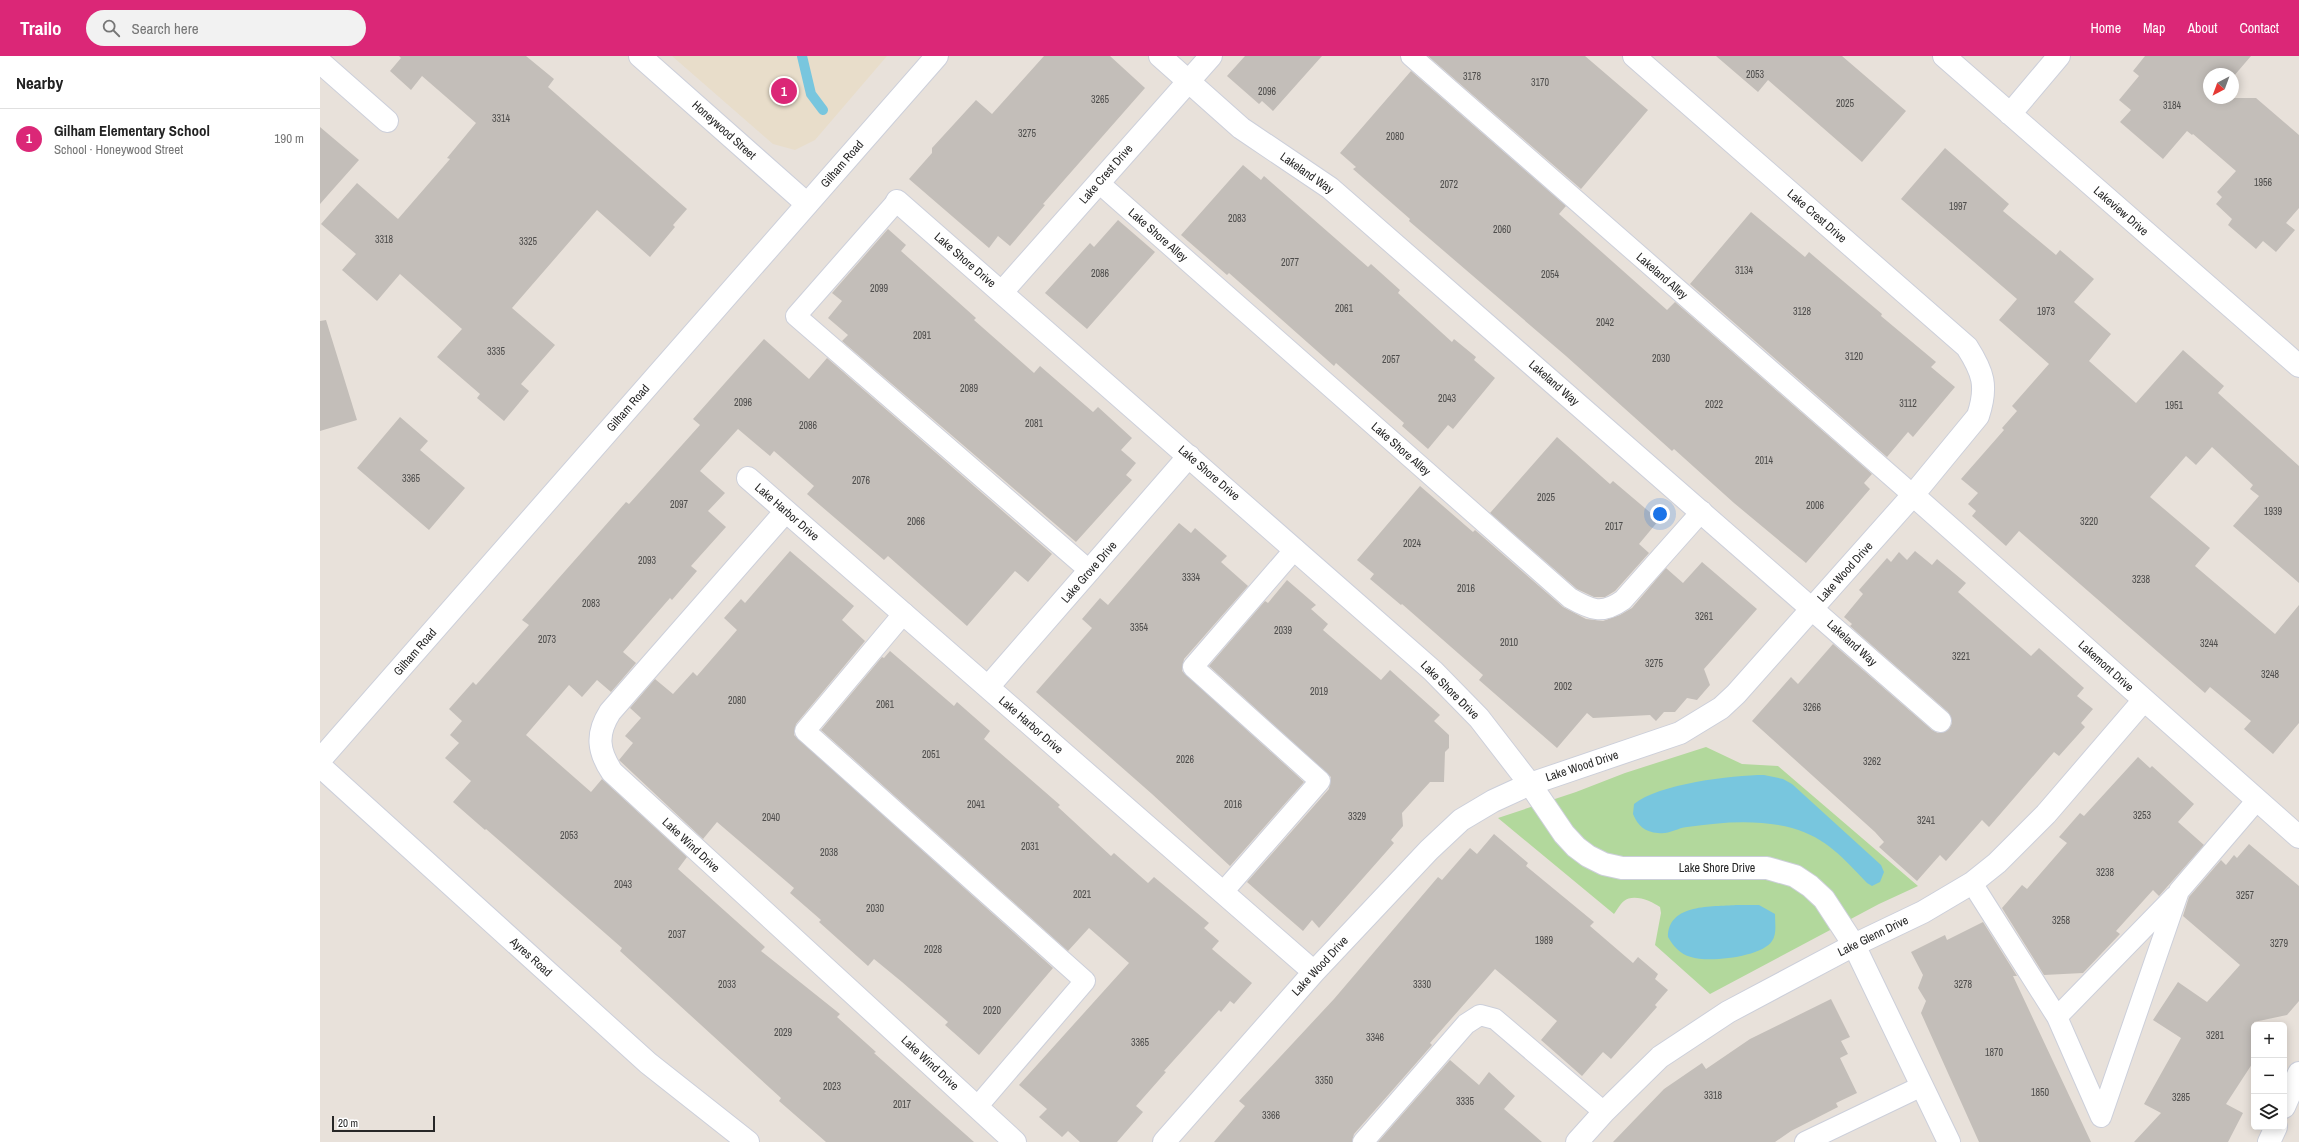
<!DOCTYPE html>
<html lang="en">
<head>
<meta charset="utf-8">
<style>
	:root { --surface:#fff; --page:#f2f2f2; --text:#222; --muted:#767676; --line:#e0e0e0; --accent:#db2777 }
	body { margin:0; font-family:"Archivo Narrow",sans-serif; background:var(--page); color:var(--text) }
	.controls { position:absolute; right:12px; bottom:12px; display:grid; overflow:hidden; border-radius:6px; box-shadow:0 2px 10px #0003 }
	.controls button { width:36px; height:36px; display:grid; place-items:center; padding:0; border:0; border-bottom:1px solid var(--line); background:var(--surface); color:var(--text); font:20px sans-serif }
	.compass { position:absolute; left:1883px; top:12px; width:36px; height:36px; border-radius:50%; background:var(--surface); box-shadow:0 2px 10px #0003; rotate:221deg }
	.scale { position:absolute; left:12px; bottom:10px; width:103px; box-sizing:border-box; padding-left:4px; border:2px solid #272727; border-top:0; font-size:11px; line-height:14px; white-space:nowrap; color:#272727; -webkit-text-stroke:3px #fff; paint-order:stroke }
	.you { position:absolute; left:1340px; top:458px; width:14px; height:14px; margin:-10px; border:3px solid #fff; border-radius:50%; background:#1a73e8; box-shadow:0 0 0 6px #1a73e833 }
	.badge { display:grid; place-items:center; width:26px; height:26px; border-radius:50%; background:var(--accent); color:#fff; font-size:13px; font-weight:700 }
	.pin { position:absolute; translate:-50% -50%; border:2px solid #fff; box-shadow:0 1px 4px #0006 }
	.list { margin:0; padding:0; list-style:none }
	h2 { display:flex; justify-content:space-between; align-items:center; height:52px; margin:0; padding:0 16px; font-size:17px }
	h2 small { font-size:13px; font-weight:400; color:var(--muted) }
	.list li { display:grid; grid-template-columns:26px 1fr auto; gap:12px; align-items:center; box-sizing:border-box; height:60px; padding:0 16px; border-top:1px solid var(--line) }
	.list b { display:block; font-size:15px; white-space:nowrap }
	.list p { margin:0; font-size:13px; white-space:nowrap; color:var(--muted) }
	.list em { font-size:13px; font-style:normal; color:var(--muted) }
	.icon { flex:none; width:22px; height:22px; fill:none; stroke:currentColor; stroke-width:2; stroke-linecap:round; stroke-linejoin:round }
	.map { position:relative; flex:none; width:1979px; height:1086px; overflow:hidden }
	header { display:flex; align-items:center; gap:24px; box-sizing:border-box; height:56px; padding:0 20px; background:var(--accent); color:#fff }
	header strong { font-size:19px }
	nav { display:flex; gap:22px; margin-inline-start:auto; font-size:14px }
	.search { width:280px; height:36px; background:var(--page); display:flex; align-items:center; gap:10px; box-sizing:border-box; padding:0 14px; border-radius:22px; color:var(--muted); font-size:15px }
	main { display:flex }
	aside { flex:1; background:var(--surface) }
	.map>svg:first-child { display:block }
	.education { fill:#e8ddca }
	.green { fill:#b2d89c }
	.water { fill:#78c6de }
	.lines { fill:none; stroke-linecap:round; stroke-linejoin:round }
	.stream { stroke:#78c6de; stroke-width:10 }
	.building { fill:#c3beb9 }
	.lane-casing { stroke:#cccfda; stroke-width:22 }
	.street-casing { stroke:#cccfda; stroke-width:24 }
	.secondary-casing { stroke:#cccfda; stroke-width:24 }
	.lane { stroke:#fff; stroke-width:20 }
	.street { stroke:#fff; stroke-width:22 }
	.secondary { stroke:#fff; stroke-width:22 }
	.labels { text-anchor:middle; stroke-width:3.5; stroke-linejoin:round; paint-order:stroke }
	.number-label { font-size:10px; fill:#4e4d4c }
	.street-label { font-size:12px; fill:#272727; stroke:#fff }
</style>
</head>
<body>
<header>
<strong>Trailo</strong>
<div class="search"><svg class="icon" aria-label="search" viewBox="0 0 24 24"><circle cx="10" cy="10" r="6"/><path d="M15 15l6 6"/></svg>Search here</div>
<nav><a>Home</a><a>Map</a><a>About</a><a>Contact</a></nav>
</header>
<main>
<aside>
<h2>Nearby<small></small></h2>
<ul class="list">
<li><span class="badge">1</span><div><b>Gilham Elementary School</b><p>School · Honeywood Street</p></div><em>190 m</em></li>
</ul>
</aside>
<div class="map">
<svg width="1979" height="1086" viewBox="0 0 1979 1086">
	<rect width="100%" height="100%" fill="#e8e1da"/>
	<path class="education" d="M352 0H567L495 84 475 94 453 88Z"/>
	<path class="green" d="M1386 691 1422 708 1458 710 1598 830 1559 848 1390 938 1335 889 1341 857 1340 851C1332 845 1313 837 1304 845 1300 848 1297 854 1294 858L1178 762 1256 736 1305 717Z"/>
	<path class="water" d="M1444 719 1463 723 1472 728 1561 809 1564 816 1560 826 1552 830 1547 827C1523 802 1507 782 1472 772 1438 763 1402 766 1367 771 1357 772 1348 779 1338 777 1325 776 1318 770 1313 758L1314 748C1338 728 1412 719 1444 719Z
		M1416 849H1439L1455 858C1455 867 1457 878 1452 885 1442 901 1388 907 1371 901 1360 898 1353 890 1348 881 1348 847 1393 851 1416 849Z"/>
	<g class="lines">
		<path class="stream" d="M482 0 491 38 503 54"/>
	</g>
	<path class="building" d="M79 0H206L234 23 228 31 367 153 353 169 355 171 330 201 277 154 192 252 235 289 201 328 209 335 184 365 157 342 160 338 117 301 142 273 80 218 57 245 22 214 36 198 1 168 37 127 78 163 130 103 127 102 156 67 102 20 91 34 70 15 81 2Z
		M724 0H790L825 32 723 148 725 149 690 190 678 180 669 192 589 123 612 97V92L656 44 672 58Z
		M925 0H1002L953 55 942 45 939 48 907 20Z
		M1108 0H1265L1328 54 1261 133Z
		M1396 0H1522L1586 55 1542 106 1448 24 1438 36Z
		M1825 0H1931L1913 21V18H1889V42H1936L1979 79V152L1966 167 1975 174 1956 196 1943 185 1936 193 1908 169 1912 163 1896 148 1902 141 1897 136 1916 115 1873 78 1872 79 1867 75 1843 103 1800 66 1811 54 1799 44 1819 20 1813 15Z
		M1091 15 1246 150 1239 158 1347 254 1355 246 1552 418 1544 427 1550 433 1486 507 1414 447 1354 393 1352 395 1246 300 1089 165 1090 163 1033 113 1036 111 1020 97Z
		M0 71 39 104 0 148Z
		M1625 92 1689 148 1683 155 1736 199 1740 194 1774 223 1754 246 1791 278 1769 305 1816 347 1863 294 1904 330 1898 337 1979 410V527L1913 470 1939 440 1930 433 1933 429 1892 391 1876 409 1866 400 1830 441 1890 492 1875 510 1955 578 1979 549V667L1953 698 1924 673 1931 665 1890 631 1885 637 1699 475 1686 490 1652 460 1656 455 1648 448 1658 437 1641 423 1684 374 1682 372 1697 355 1692 350 1729 308 1679 264 1697 243 1581 143Z
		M923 109 941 124 944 120 1048 211 1051 208 1080 234 1078 237 1132 286 1134 283 1156 301 1154 304 1175 322 1133 373 1128 369 1108 393 1082 370 1084 367 1016 307 1014 310 909 217 907 219 861 179Z
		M1431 156 1485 201 1489 196 1510 214 1562 258 1561 260 1616 306 1611 311 1635 331 1593 381 1588 376 1567 401 1370 228Z
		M798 164 835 196 767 273 725 237 770 187 774 191Z
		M568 173 586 189 581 195 656 262 654 264 714 317 720 310 773 356 778 351 812 382 801 394 816 407 806 419 812 424 756 486 522 285 528 279 508 262 522 245 512 237Z
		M6 264 37 364 0 375V265Z
		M444 283 489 323 507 302 732 498 708 526 695 515 647 570 568 500 564 504 487 438 494 430 454 395 450 400 418 373 380 415 405 437 388 455 406 471 371 510 377 515 352 544 350 542 303 596 316 607 291 636 277 624 262 641 249 629 206 679 271 736 282 723 367 801 358 813 445 891 441 895 520 958 517 961 556 996 554 997 654 1086H506L459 1045 461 1042 300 895 302 892 166 773 165 774 133 746 151 725 125 702 139 687 130 679 142 665 129 653 153 626 156 629 209 569 202 564 238 523 306 446 309 448 380 369 373 363Z
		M80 361 108 385 100 394 145 432 109 474 37 412Z
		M1237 381 1290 428 1293 425 1339 464 1319 488 1329 497 1295 535 1285 541H1274L1257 533 1170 457Z
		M1100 430 1153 476 1155 474 1243 551 1266 563 1283 565 1300 559 1312 552 1346 512 1363 527 1382 506 1437 553 1384 613 1390 629 1377 644 1367 642 1355 656H1344L1336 665 1330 659 1273 662 1267 657 1237 692 1159 624 1163 619 1082 548 1081 549 1050 523 1054 518 1037 504Z
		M859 467 871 477 875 472 907 500 901 506 928 530 864 603 862 615 984 726 910 810 832 738 716 636 772 572 762 563 780 542 788 549Z
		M470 495 534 550 522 564 545 585 476 668 474 679 733 912 659 999 625 969 628 966 582 926 554 903 548 910 499 866 501 864 470 837 474 832 397 766 383 783 299 704 313 687 305 680 321 662 310 652 335 623 353 638 373 616 377 620 417 574 404 562 421 543 425 547Z
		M1595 495 1612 509 1617 503 1646 527 1638 536 1711 600 1719 592 1764 632 1757 640 1773 653 1761 667 1765 671 1739 700 1734 696 1669 771 1662 764 1626 805 1620 799 1597 825 1559 791 1564 786 1555 776 1432 665 1471 621 1478 628 1513 588 1612 674 1618 677 1629 673 1632 667 1628 656 1530 570 1532 568 1524 561 1543 538 1539 534 1567 502 1571 506 1579 496 1587 504Z
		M967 524 996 549 991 553 1008 568 1003 574 1061 624 1070 614 1120 659 1114 665 1129 679V692L1125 696 1124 726H1110L1082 757 1083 770 1071 784 1074 787 999 872 992 864 983 875 927 826 1009 733 1011 721 889 610 945 545 948 547Z
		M570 595 634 650 637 646 670 675 664 683 740 749 738 751 791 800 794 797 828 827 834 821 889 867 884 872 899 885 892 893 932 927 914 948 910 945 901 956 899 954 844 1015 846 1016 816 1050 823 1056 797 1086H760L748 1075 742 1081 719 1061 727 1053 699 1029 809 907 769 872 748 895 501 674 562 601 564 602Z
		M1818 701 1830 712 1832 710 1874 748 1858 766 1884 789 1839 840 1833 834 1796 875 1800 878 1763 917 1724 919 1682 852 1702 829 1707 833 1747 787 1739 781 1760 757 1764 760Z
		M1174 778 1208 807 1206 810 1274 866 1270 870 1313 907 1318 901 1338 918 1335 923 1348 934 1335 949 1337 951 1291 1003 1283 996 1262 1020 1221 984 1237 965 1175 913 1110 987 1112 989 1034 1078 1032 1086H894L925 1050 919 1045 1014 943 1118 821 1122 824 1150 792 1157 798Z
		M1929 788 1979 830V945L1967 959 1934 966V1005L1906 1048 1923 1057 1908 1086H1814L1841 1057 1824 1048 1861 982 1833 964 1858 926 1887 946 1920 909 1863 860 1869 841 1901 804 1906 809 1914 799 1917 802Z
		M1663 866 1697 920H1693L1771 1086H1659L1601 957 1606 945 1598 932 1603 919 1591 896 1625 879 1627 884Z
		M1511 943 1530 981 1521 985 1528 998 1520 1002 1537 1037 1516 1047 1518 1051 1471 1075 1455 1086H1293L1344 1033 1382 1007 1386 1013 1430 983Z
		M1130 1004 1159 1029 1169 1016 1195 1040 1184 1053 1222 1086H1058Z"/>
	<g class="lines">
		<defs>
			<path id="lane" d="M1091 0 1593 439
				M779 127 1250 542C1271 554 1282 559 1303 544L1382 455
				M577 145 476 260 770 515
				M584 557 485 675 765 925 657 1051
				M1652 827 1737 961 1781 1061 1859 835 1937 744
				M903 836 1000 725 873 611 975 493
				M1737 961 1855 840
				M1043 1086 1146 968 1160 959 1175 963 1284 1056
				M1485 1086 1602 1030"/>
			<path id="street" d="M320 0 487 148
				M840 0 921 72 1010 132 1620 665
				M1624 0 1979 310
				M0 6 67 65
				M1690 58 1739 0
				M577 145 1113 615 1159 662 1210 728 1244 778 1256 791 1268 800 1284 808 1302 812H1447L1475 820 1490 830 1504 843 1534 889 1629 1086
				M682 236 891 0
				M428 422 994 916
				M1593 439 1979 781
				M466 455 290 656C276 678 278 695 292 716L695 1086
				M668 631 869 400
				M1964 1051 1979 1017
				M844 1086 994 916 1109 794 1141 764 1173 745 1210 728 1360 677 1401 652 1416 638 1593 439 1658 360C1668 330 1663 316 1647 291L1314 0
				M1257 1086 1284 1056 1340 1001 1408 956 1534 889 1603 856 1652 827 1677 807 1726 758 1824 644
				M1949 1086 1956 1071"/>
			<path id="secondary" d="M0 704 617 0
				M0 710 328 1007 428 1086"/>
		</defs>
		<use href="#lane" class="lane-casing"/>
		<use href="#street" class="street-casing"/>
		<use href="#secondary" class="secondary-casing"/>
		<use href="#lane" class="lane"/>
		<use href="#street" class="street"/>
		<use href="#secondary" class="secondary"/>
	</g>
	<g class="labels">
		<g class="number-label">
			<text x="1435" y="22">2053</text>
			<text x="1152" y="24">3178</text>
			<text x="1220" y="30">3170</text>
			<text x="947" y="39">2096</text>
			<text x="780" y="47">3265</text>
			<text x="1525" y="51">2025</text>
			<text x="1852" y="53">3184</text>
			<text x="181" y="66">3314</text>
			<text x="707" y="81">3275</text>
			<text x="1075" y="84">2080</text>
			<text x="1943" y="130">1956</text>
			<text x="1129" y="132">2072</text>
			<text x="1638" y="154">1997</text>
			<text x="917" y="166">2083</text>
			<text x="1182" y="177">2060</text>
			<text x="64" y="187">3318</text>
			<text x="208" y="189">3325</text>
			<text x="970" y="210">2077</text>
			<text x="1424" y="218">3134</text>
			<text x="780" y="221">2086</text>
			<text x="1230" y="222">2054</text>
			<text x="559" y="236">2099</text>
			<text x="1024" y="256">2061</text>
			<text x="1482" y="259">3128</text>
			<text x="1726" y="259">1973</text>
			<text x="1285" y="270">2042</text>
			<text x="602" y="283">2091</text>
			<text x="176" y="299">3335</text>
			<text x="1534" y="304">3120</text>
			<text x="1341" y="306">2030</text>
			<text x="1071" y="307">2057</text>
			<text x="649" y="336">2089</text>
			<text x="1127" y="346">2043</text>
			<text x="423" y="350">2096</text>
			<text x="1588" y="351">3112</text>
			<text x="1394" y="352">2022</text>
			<text x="1854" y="353">1951</text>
			<text x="714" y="371">2081</text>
			<text x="488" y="373">2086</text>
			<text x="1444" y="408">2014</text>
			<text x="91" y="426">3365</text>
			<text x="541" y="428">2076</text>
			<text x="1226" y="445">2025</text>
			<text x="359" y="452">2097</text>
			<text x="1495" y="453">2006</text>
			<text x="1953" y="459">1939</text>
			<text x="596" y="469">2066</text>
			<text x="1769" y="469">3220</text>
			<text x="1294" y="474">2017</text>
			<text x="1092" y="491">2024</text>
			<text x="327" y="508">2093</text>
			<text x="871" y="525">3334</text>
			<text x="1821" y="527">3238</text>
			<text x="1146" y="536">2016</text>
			<text x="271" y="551">2083</text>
			<text x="1384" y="564">3261</text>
			<text x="819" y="575">3354</text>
			<text x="963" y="578">2039</text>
			<text x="227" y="587">2073</text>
			<text x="1189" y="590">2010</text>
			<text x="1889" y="591">3244</text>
			<text x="1641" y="604">3221</text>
			<text x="1334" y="611">3275</text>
			<text x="1950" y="622">3248</text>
			<text x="1243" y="634">2002</text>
			<text x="999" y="639">2019</text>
			<text x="417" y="648">2080</text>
			<text x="565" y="652">2061</text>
			<text x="1492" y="655">3266</text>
			<text x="611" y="702">2051</text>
			<text x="865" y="707">2026</text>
			<text x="1552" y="709">3262</text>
			<text x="656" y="752">2041</text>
			<text x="913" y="752">2016</text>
			<text x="1822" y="763">3253</text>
			<text x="1037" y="764">3329</text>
			<text x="451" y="765">2040</text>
			<text x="1606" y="768">3241</text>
			<text x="249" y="783">2053</text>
			<text x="710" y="794">2031</text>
			<text x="509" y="800">2038</text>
			<text x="1785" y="820">3238</text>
			<text x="303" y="832">2043</text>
			<text x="762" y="842">2021</text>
			<text x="1925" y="843">3257</text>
			<text x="555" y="856">2030</text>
			<text x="1741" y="868">3258</text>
			<text x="357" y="882">2037</text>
			<text x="1224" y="888">1989</text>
			<text x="1959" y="891">3279</text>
			<text x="613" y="897">2028</text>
			<text x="407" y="932">2033</text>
			<text x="1102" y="932">3330</text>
			<text x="1643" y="932">3278</text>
			<text x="672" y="958">2020</text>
			<text x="463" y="980">2029</text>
			<text x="1895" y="983">3281</text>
			<text x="1055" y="985">3346</text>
			<text x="820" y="990">3365</text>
			<text x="1674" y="1000">1870</text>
			<text x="1004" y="1028">3350</text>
			<text x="512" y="1034">2023</text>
			<text x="1720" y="1040">1850</text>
			<text x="1393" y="1043">3318</text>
			<text x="1861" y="1045">3285</text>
			<text x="1145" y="1049">3335</text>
			<text x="582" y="1052">2017</text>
			<text x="951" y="1063">3366</text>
		</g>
		<g class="street-label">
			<text transform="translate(404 74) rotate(42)" y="4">Honeywood Street</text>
			<text transform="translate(522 108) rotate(-49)" y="4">Gilham Road</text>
			<text transform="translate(987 117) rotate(35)" y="4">Lakeland Way</text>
			<text transform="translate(786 118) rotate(-49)" y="4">Lake Crest Drive</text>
			<text transform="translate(1801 155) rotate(41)" y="4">Lakeview Drive</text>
			<text transform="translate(1497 160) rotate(41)" y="4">Lake Crest Drive</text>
			<text transform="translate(838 179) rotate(41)" y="4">Lake Shore Alley</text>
			<text transform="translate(645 204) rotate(41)" y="4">Lake Shore Drive</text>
			<text transform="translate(1342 220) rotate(41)" y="4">Lakeland Alley</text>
			<text transform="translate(1234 327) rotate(41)" y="4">Lakeland Way</text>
			<text transform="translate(308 352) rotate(-49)" y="4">Gilham Road</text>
			<text transform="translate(1081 393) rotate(41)" y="4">Lake Shore Alley</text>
			<text transform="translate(889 417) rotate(41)" y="4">Lake Shore Drive</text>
			<text transform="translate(467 456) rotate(41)" y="4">Lake Harbor Drive</text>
			<text transform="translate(769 516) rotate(-49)" y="4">Lake Grove Drive</text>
			<text transform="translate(1525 516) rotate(-48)" y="4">Lake Wood Drive</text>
			<text transform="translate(1532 587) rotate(42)" y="4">Lakeland Way</text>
			<text transform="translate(95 596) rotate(-49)" y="4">Gilham Road</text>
			<text transform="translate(1786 610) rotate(42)" y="4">Lakemont Drive</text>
			<text transform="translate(1130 634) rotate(45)" y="4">Lake Shore Drive</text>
			<text transform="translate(711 669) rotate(41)" y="4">Lake Harbor Drive</text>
			<text transform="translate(1262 710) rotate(-18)" y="4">Lake Wood Drive</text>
			<text transform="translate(371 789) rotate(43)" y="4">Lake Wind Drive</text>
			<text x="1397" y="816">Lake Shore Drive</text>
			<text transform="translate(1553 880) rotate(-26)" y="4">Lake Glenn Drive</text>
			<text transform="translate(211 901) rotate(42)" y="4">Ayres Road</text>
			<text transform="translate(1000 910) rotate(-47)" y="4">Lake Wood Drive</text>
			<text transform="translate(610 1007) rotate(43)" y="4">Lake Wind Drive</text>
		</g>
	</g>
</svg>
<div class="controls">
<button>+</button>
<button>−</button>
<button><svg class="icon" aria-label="layers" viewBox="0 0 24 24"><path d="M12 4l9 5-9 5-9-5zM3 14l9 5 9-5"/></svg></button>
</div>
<svg class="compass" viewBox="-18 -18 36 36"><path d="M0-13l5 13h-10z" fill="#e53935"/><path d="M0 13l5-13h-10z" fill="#767676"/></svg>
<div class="scale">20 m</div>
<div class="you"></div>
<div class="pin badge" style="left:464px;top:35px">1</div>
</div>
</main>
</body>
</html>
